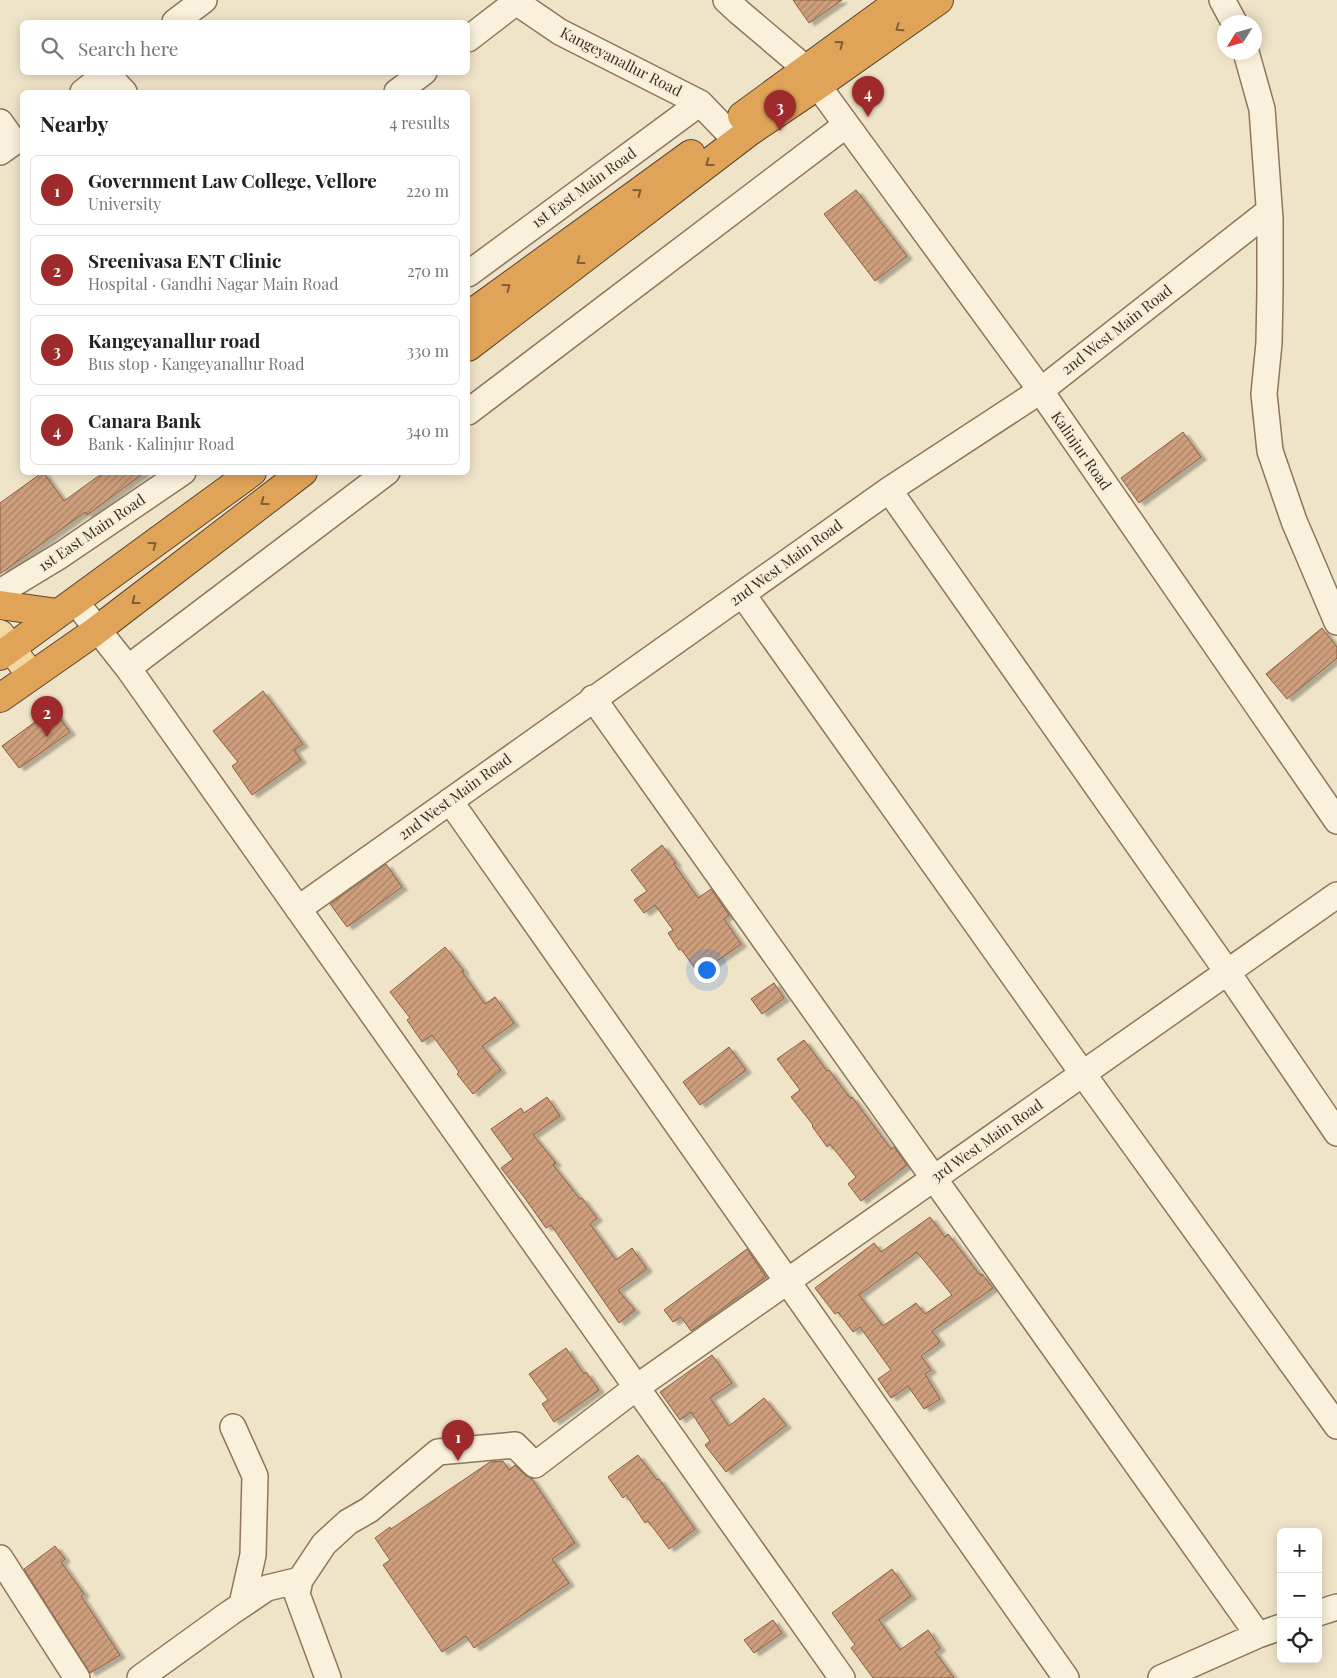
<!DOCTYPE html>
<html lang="en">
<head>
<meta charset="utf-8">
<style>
	:root { --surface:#fff; --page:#f2f2f2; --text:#222; --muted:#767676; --line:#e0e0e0; --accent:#9e2a2b }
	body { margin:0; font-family:"Playfair Display",serif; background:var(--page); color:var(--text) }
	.controls { position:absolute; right:15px; bottom:15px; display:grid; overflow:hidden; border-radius:8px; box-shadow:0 2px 12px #0003 }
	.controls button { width:45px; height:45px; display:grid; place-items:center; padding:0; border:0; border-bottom:1px solid var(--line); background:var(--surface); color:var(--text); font:25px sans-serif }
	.compass { position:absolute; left:1217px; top:15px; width:45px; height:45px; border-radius:50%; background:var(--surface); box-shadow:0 2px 12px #0003; rotate:233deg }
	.you { position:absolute; left:706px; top:969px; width:18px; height:18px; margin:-12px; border:4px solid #fff; border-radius:50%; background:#1a73e8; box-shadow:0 0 0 8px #1a73e833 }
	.badge { display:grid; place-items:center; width:32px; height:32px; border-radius:50%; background:var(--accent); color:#fff; font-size:16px; font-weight:700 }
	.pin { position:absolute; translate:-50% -41px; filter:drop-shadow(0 1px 2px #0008) }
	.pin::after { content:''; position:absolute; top:26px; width:18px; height:15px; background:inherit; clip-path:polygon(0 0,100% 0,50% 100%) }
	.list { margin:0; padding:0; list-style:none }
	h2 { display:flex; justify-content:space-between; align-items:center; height:65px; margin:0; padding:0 20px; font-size:21px }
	h2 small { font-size:16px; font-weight:400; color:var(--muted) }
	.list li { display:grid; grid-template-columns:32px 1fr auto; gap:15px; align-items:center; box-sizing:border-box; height:70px; margin:0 10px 10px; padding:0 10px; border:1px solid var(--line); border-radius:8px }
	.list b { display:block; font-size:19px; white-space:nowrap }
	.list p { margin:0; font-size:16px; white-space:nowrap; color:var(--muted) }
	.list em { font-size:16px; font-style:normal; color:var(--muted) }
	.icon { flex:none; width:28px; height:28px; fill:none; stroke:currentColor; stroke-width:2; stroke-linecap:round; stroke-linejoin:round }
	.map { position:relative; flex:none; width:1337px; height:1678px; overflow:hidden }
	.search { position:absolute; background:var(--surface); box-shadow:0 2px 12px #0003; left:20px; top:20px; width:450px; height:55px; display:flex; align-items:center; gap:12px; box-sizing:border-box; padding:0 18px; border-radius:8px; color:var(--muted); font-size:19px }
	.panel { position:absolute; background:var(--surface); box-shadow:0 2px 12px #0003; left:20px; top:90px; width:450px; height:385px; border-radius:8px }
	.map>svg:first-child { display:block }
	.building { fill:url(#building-hatch); stroke:#8d5f41; fill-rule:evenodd; filter:url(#shadow) }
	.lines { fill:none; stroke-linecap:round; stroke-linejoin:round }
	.minor-casing { stroke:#8d765c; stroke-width:28 }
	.major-casing { stroke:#5b4430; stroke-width:30 }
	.highway-casing { stroke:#5b4430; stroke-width:30 }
	.minor { stroke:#faf1dc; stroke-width:25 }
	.major { stroke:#f3d9a0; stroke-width:28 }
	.highway { stroke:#e0a458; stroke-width:28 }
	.oneway { stroke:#7e5d36 }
	.labels { text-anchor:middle; stroke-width:4.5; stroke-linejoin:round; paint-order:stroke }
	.street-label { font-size:15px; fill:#3d2e20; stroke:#f7eed8 }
</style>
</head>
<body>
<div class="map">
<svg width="1337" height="1678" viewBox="0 0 1337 1678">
	<defs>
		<pattern id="building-hatch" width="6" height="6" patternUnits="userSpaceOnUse" patternTransform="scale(1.25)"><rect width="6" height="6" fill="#cf9f7d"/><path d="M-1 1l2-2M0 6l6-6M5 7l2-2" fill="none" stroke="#a98266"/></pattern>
		<filter id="shadow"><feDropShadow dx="5.5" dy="3" stdDeviation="1" flood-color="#0004"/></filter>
	</defs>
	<rect width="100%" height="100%" fill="#f0e4c8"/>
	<path class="building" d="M793 0H842L809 23Z
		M856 190 907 256 875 281 824 214Z
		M1183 432 1201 457 1139 503 1121 478Z
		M43 472 64 501 104 472H145L87 515 85 512 0 574V503Z
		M1322 628 1337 647V658L1287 699 1266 674Z
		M263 691 303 744 294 750 301 760 252 795 232 766 238 762 213 731Z
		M53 709 70 732 19 768 2 746Z
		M662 845 676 863 674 864 698 898 711 889 729 915 724 919 741 944 699 974 681 949 679 950 668 933 673 930 655 905 644 913 634 900 647 891 631 870Z
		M386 864 402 887 347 927 330 904Z
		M445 947 464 971 462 972 485 1004 495 997 514 1023 482 1046 501 1070 473 1094 457 1074 459 1072 432 1035 422 1042 407 1020 410 1018 390 992Z
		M774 983 784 998 762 1014 751 999Z
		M804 1040 827 1071 829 1070 850 1098 852 1097 891 1149 894 1147 907 1165 861 1201 848 1184 856 1177 830 1144 827 1147 812 1126 813 1125 791 1097 800 1090 777 1059Z
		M729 1047 746 1070 700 1105 683 1082Z
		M547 1097 560 1116 533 1135 556 1163 553 1165 580 1199 582 1198 597 1218 590 1224 616 1260 632 1248 647 1269 618 1290 635 1310 619 1323 551 1225 546 1228 524 1197 501 1168 513 1159 491 1129 521 1108 524 1113Z
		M930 1217 945 1237 948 1234 980 1275 982 1274 993 1288 932 1331 940 1342 921 1356 931 1370 925 1374 940 1399 924 1409 908 1386 891 1398 878 1379 891 1370 860 1327 853 1332 838 1312 835 1314 815 1288 874 1243 881 1252ZM917 1252 952 1295 925 1314 916 1303 883 1326 859 1295Z
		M747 1249 766 1277 691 1331 681 1317 673 1322 664 1310Z
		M566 1348 584 1374 586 1372 599 1390 554 1422 542 1404 548 1400 529 1374Z
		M712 1355 732 1383 710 1398 729 1426 764 1398 786 1425 726 1472 705 1445 710 1441 691 1412 680 1420 660 1392Z
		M638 1455 657 1480 659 1479 695 1529 669 1549 648 1521 645 1523 626 1495 623 1498 608 1477Z
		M503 1461 509 1470 515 1465 525 1475 532 1479 575 1543 552 1559 569 1583 474 1648 466 1636 442 1652 383 1565 390 1560 375 1538 390 1527 391 1529 490 1462Z
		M55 1546 65 1559 61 1562 84 1594 81 1596 120 1655 90 1673 24 1569Z
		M892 1569 911 1596 879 1620 900 1650 928 1630 940 1648 935 1652 954 1678H873L851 1648 855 1645 832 1613Z
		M773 1620 782 1633 754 1653 744 1640Z"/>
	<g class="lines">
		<defs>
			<path id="minor" d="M513 0 560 32 700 103 725 129 736 143
				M726 0 739 12 805 68 1031 377 1337 821
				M1222 0 1234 22
				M175 22 204 0
				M468 39 516 2
				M1246 52 1262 109 1270 219V290L1269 343 1264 394 1270 451 1294 521 1337 622
				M107 74 124 92
				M83 92 109 72
				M397 92 424 72
				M0 122 14 142 0 152
				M468 274 700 103
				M468 412 846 125
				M889 490 1228 973 1337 1133
				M0 592 61 555 183 472
				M743 595 1083 1074 1337 1426
				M75 601 128 668 842 1678
				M128 668 387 472
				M593 698 1258 1635
				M450 801 1066 1678
				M298 909 889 490 1040 391 1269 211
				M233 1427 255 1476 253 1555 242 1604
				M0 1558 77 1678
				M1318 1613 1337 1607
				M140 1678 230 1613 267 1588 300 1580
				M328 1678 297 1594 300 1580 324 1544 348 1522 369 1510 438 1452 515 1445 535 1465 637 1387 1337 895
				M1161 1678 1258 1635 1281 1627"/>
			<path id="major" d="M0 634 31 675"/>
			<path id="highway" d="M742 116 901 0
				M468 316 691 154
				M468 347 749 132 817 86 939 0
				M0 605 58 613
				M0 656 252 472
				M0 698 93 633 303 472"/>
		</defs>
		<use href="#minor" class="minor-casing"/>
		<use href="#major" class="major-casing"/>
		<use href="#highway" class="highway-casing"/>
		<use href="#minor" class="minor"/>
		<use href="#major" class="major"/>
		<use href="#highway" class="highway"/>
	</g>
	<defs><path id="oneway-chevron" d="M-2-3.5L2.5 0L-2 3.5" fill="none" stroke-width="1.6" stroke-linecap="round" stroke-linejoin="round" transform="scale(1.25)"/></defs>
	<g class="oneway">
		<use href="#oneway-chevron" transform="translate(899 28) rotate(145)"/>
		<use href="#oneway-chevron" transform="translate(840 44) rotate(-36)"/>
		<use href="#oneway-chevron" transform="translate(709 163) rotate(143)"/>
		<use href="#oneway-chevron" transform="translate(638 192) rotate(-36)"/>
		<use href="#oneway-chevron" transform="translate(580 261) rotate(143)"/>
		<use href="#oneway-chevron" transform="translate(507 287) rotate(-36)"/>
		<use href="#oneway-chevron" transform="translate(264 502) rotate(143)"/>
		<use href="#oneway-chevron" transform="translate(153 545) rotate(-36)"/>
		<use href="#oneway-chevron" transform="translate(135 601) rotate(143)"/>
	</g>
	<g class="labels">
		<g class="street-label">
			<text transform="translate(621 62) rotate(27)" y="5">Kangeyanallur Road</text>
			<text transform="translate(584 188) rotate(-36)" y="5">1st East Main Road</text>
			<text transform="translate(1117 330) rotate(-38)" y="5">2nd West Main Road</text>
			<text transform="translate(1081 451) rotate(55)" y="5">Kalinjur Road</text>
			<text transform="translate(92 533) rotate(-34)" y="5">1st East Main Road</text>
			<text transform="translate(786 563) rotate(-36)" y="5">2nd West Main Road</text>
			<text transform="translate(455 797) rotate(-36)" y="5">2nd West Main Road</text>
			<text transform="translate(987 1141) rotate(-35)" y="5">3rd West Main Road</text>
		</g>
	</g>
</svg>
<div class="controls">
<button>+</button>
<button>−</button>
<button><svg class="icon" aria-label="locate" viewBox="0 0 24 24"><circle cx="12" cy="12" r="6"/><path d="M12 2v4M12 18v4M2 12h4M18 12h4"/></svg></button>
</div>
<svg class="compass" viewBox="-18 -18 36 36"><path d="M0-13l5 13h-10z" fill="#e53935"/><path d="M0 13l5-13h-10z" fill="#767676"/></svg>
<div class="you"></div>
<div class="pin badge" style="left:458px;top:1461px">1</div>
<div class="pin badge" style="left:47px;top:737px">2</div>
<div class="pin badge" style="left:780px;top:131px">3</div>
<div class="pin badge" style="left:868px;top:117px">4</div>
<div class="search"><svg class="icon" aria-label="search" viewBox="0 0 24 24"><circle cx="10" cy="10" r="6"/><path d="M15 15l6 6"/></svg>Search here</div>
<section class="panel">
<h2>Nearby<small>4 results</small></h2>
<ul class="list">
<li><span class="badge">1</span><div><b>Government Law College, Vellore</b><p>University</p></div><em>220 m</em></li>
<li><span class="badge">2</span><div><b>Sreenivasa ENT Clinic</b><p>Hospital · Gandhi Nagar Main Road</p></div><em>270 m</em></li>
<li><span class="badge">3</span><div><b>Kangeyanallur road</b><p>Bus stop · Kangeyanallur Road</p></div><em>330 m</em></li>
<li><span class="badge">4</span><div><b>Canara Bank</b><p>Bank · Kalinjur Road</p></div><em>340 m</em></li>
</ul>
</section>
</div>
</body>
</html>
